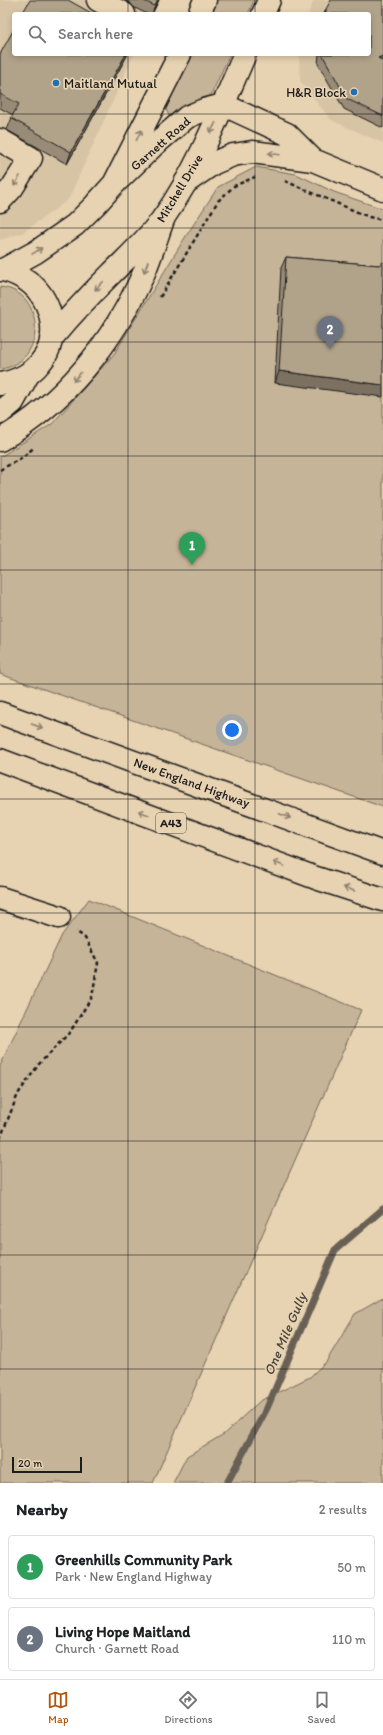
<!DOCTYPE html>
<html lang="en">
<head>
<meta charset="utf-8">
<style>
	:root { --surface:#fff; --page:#f6f6f6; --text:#202124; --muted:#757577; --line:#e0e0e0; --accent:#b45309 }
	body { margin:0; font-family:Itim,sans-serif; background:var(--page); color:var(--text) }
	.scale { position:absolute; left:12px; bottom:10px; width:70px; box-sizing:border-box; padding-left:4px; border:2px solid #1c1c1c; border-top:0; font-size:11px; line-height:14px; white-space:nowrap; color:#1c1c1c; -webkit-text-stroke:3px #e7d2b1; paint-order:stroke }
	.you { position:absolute; left:232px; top:730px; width:14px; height:14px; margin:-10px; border:3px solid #fff; border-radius:50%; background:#1a73e8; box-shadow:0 0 0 6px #1a73e833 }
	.badge { display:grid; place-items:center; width:26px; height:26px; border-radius:50%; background:var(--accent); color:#fff; font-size:13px; font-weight:700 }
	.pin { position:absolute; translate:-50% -33px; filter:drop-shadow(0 1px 2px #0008) }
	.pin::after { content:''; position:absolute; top:21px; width:14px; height:12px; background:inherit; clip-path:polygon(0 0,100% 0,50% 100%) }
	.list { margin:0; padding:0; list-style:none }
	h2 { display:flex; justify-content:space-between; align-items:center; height:52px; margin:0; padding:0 16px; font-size:17px }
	h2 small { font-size:13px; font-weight:400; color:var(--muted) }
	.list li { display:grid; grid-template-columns:26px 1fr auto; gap:12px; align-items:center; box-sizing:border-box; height:64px; margin:0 8px 8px; padding:0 8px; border:1px solid var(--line); border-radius:4px }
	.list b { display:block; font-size:15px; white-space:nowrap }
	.list p { margin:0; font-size:13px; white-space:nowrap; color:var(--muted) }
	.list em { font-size:13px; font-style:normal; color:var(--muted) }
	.icon { flex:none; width:22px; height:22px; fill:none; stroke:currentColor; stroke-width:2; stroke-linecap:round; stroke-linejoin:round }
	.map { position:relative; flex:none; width:383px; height:1483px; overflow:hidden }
	.search { position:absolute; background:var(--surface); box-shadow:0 2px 6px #0003; left:12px; right:12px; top:12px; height:44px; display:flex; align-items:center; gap:10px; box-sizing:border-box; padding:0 14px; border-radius:4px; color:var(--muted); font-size:15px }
	.sheet { height:196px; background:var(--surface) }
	nav { display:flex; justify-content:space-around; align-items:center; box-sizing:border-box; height:56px; border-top:1px solid var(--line); background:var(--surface); font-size:11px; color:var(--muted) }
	nav a { display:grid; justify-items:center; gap:2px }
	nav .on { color:var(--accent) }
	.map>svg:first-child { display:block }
	.built { fill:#d7c4a5 }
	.green { fill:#c6b499; stroke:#71685a }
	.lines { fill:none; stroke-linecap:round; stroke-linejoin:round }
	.stream { stroke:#696154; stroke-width:7 }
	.minor-casing { stroke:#1c1c1c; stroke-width:25 }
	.major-casing { stroke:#1c1c1c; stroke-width:25 }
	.highway-casing { stroke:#1c1c1c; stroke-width:25 }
	.path { stroke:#1c1c1c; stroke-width:2.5; stroke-dasharray:4 3; stroke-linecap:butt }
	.minor { stroke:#e7d2b1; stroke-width:22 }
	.major { stroke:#e7d2b1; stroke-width:22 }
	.highway { stroke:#e7d2b1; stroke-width:22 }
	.wall { fill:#988b77; stroke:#1c1c1c }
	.shaded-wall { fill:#7c7161; stroke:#1c1c1c }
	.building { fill:#b1a28a; stroke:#1c1c1c }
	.oneway { stroke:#8c806e }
	.grid { fill:none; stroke:#1c1c1c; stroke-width:1; stroke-opacity:0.55 }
	.poi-dot { fill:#1f6fb2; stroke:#e7d2b1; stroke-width:1.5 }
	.labels { text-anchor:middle; stroke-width:3.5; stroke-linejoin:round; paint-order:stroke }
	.shield { fill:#e7d2b1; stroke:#595349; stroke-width:1 }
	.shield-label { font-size:12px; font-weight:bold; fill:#1c1c1c }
	.poi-label { font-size:13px; fill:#1c1c1c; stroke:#e7d2b1; text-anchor:start }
	.street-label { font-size:13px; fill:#1c1c1c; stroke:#e7d2b1 }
	.water-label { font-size:14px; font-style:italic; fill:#49443d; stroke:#e7d2b1 }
</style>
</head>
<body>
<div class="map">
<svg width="383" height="1483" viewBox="0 0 383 1483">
	<rect width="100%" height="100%" fill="#e7d2b1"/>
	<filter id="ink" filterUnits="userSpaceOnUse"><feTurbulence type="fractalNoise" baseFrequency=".025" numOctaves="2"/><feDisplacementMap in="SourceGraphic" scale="8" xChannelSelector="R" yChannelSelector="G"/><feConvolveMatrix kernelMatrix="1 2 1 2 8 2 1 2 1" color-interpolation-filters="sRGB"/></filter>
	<g filter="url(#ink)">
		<path class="built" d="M0 0H159L152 14H14V54H134L68 200 22 233 0 240Z
			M314 0H383V143L331 120 300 81 299 54H369V14H308Z"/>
		<path class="green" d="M215 0H254L248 14H209Z
			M191 54H230L211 95 169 116 166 109Z
			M256 167 296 174 334 192 383 209V807L0 674V457L52 424 114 354 186 236 218 187Z
			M0 287C47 291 47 364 0 369Z
			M89 899 361 1010 153 1483H0V1066L62 935Z
			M383 1298V1483H173L187 1456 224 1434 260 1401 310 1377 326 1362 355 1314Z"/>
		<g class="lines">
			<path class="stream" d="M227 1483 267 1408 335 1250 383 1209"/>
			<defs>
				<path id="minor" d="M98 0 124 14
					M0 140 31 158 12 188 0 201
					M116 182 153 146 187 117 204 110 224 105 287 134 313 160
					M185 183 214 163 233 155 252 152 313 160 383 189
					M0 898 59 917"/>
				<path id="major" d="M199 14 205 0
					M263 14 269 0
					M0 270C8 270 16 274 23 278 51 294 63 337 40 363 30 376 16 381 0 384
					M3 270 36 252 75 225 95 205 114 184 180 54
					M51 339C70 316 90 295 111 274 129 256 149 238 164 217 199 167 221 109 245 54"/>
				<path id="highway" d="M0 413 13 402 29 373
					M0 440C65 403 113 342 143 275 151 256 157 236 164 217
					M0 713 383 853
					M0 760 316 878 383 900"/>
			</defs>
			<use href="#minor" class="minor-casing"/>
			<use href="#major" class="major-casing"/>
			<use href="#highway" class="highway-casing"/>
			<path class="path" d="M285 181 369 217 383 220
				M160 297 218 201 234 186 255 177
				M0 470 21 458 35 447
				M0 1139 18 1094 39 1064 70 1032 92 997 98 963 85 938 76 931"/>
			<use href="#minor" class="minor"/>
			<use href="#major" class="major"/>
			<use href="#highway" class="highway"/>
		</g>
		<path class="wall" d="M124 0H159L152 14H147L135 8 130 3Z
			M383 0V128L344 109 318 64 319 54H369V14H324L326 9Z
			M0 54H128L67 164 7 130 13 115 0 108Z
			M286 257 379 265 275 383 281 268Z"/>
		<path class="shaded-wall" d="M158 0H159L152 14 155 6Z
			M126 54H128L67 164 71 152Z
			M383 56V64L378 58Z
			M279 371 383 385V397L275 383Z"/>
		<path class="building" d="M30 0H68L93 14H22Z
			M142 0H158L155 6Z
			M331 0H383V56L378 58 383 61V116L347 99 322 54H369V14H326V9Z
			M14 29V54H126L71 152 11 118 19 104 0 94V54Z
			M286 257 379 265 383 262V385L279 371Z"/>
		<defs><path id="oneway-shaft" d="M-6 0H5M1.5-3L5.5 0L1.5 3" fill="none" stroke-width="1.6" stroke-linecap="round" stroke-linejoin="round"/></defs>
		<g class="oneway">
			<use href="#oneway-shaft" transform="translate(213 128) rotate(117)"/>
			<use href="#oneway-shaft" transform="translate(139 135) rotate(-63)"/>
			<use href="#oneway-shaft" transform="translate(274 154) rotate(-173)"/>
			<use href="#oneway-shaft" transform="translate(17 181) rotate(122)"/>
			<use href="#oneway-shaft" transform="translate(37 251) rotate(-32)"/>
			<use href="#oneway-shaft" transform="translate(146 267) rotate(110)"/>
			<use href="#oneway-shaft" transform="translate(99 286) rotate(134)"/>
			<use href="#oneway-shaft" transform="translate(77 377) rotate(130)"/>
			<use href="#oneway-shaft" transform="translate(37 726) rotate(19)"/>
			<use href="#oneway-shaft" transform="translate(144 813) rotate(-159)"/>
			<use href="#oneway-shaft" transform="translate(285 816) rotate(21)"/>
			<use href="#oneway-shaft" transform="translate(279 864) rotate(-159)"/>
			<use href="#oneway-shaft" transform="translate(349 889) rotate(-161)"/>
		</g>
	</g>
	<path class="grid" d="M128 0V14M255 0V14M128 54V1483M255 54V1483M0 114H383M0 228H383M0 342H383M0 456H383M0 570H383M0 684H383M0 799H383M0 913H383M0 1027H383M0 1141H383M0 1255H383M0 1369H383"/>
	<g class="poi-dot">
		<circle cx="56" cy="83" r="4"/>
		<circle cx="354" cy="92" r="4"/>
	</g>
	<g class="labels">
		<rect class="shield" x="156" y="813" width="30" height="20" rx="3"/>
		<g class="shield-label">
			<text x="171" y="827">A43</text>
		</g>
		<g class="poi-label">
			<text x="64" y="88">Maitland Mutual</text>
			<text x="346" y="97" text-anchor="end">H&amp;R Block</text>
		</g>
		<g class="street-label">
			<text transform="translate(160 143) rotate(-41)" y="5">Garnett Road</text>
			<text transform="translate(179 188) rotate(-59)" y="5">Mitchell Drive</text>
			<text transform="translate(192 782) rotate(20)" y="5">New England Highway</text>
		</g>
		<g class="water-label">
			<text transform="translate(285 1334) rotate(-67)" y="5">One Mile Gully</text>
		</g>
	</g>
</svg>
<div class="scale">20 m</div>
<div class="you"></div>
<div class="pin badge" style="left:192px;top:565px;background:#2e9e5b">1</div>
<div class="pin badge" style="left:330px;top:349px;background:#6b7280">2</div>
<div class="search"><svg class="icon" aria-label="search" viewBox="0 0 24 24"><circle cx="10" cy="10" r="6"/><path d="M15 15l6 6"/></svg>Search here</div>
</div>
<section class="sheet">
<h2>Nearby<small>2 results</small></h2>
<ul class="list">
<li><span class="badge" style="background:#2e9e5b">1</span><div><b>Greenhills Community Park</b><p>Park · New England Highway</p></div><em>50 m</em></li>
<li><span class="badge" style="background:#6b7280">2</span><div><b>Living Hope Maitland</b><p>Church · Garnett Road</p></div><em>110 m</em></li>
</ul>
</section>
<nav>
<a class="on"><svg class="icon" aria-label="map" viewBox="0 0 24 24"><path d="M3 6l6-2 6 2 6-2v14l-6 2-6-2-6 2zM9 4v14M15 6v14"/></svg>Map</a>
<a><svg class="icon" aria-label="directions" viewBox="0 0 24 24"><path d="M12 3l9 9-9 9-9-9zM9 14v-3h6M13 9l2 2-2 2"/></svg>Directions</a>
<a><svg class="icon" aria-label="saved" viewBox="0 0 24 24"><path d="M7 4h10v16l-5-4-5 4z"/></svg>Saved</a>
</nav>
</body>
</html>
